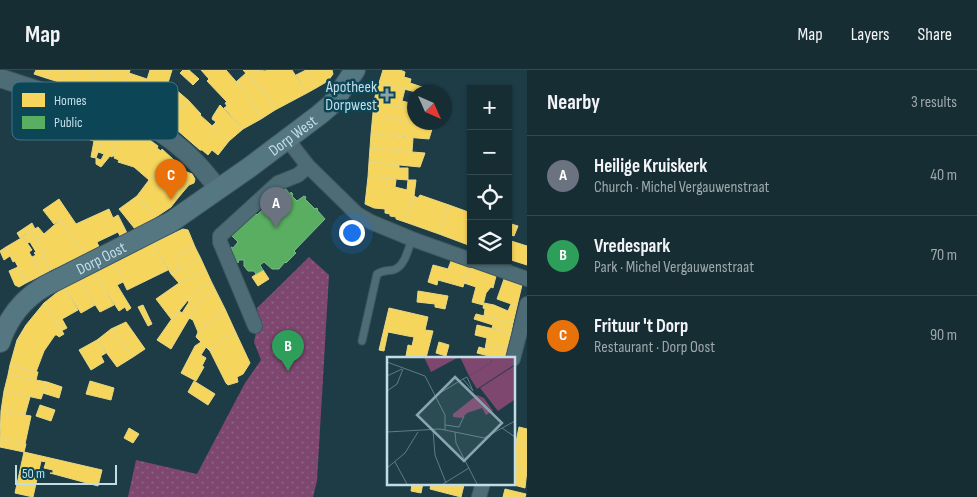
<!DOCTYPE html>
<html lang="en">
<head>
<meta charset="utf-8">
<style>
	:root { --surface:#162d34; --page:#233940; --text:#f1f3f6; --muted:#9ea8ac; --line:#35494f; --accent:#89a5ae }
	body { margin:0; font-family:"Sofia Sans Condensed",sans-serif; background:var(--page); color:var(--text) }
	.controls { position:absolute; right:15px; top:15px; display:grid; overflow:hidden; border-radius:0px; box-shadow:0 1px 4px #0004 }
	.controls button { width:45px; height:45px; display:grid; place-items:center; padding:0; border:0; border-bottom:1px solid var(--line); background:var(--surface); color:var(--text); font:25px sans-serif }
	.compass { position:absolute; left:407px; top:15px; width:45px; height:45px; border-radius:50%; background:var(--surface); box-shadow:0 1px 4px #0004; rotate:135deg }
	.scale { position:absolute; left:15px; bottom:12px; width:102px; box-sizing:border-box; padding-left:5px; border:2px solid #c3dde7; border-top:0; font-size:14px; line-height:18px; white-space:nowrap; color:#c3dde7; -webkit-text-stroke:4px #0c4556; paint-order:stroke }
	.you { position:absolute; left:351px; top:162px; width:18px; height:18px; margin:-12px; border:4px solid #fff; border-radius:50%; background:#1a73e8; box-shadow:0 0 0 8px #1a73e833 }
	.badge { display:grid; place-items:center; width:32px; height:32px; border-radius:50%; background:var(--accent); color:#fff; font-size:16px; font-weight:700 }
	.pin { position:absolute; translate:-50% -41px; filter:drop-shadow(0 1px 2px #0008) }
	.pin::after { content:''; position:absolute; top:26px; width:18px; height:15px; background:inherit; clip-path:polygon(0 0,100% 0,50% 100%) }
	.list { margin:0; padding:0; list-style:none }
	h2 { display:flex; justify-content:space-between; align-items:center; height:65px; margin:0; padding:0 20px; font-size:21px }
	h2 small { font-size:16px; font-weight:400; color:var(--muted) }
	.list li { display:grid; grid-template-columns:32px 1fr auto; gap:15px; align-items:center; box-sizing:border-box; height:80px; padding:0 20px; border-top:1px solid var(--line) }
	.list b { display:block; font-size:19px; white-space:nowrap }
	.list p { margin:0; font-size:16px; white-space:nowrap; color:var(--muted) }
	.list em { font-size:16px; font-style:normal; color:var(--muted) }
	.icon { flex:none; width:28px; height:28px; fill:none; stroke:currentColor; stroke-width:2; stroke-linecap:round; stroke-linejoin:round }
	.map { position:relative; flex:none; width:527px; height:427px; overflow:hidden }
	header { display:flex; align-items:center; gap:30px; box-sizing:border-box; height:70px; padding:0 25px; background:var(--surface); border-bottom:1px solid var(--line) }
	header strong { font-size:24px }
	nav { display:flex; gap:28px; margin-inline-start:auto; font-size:18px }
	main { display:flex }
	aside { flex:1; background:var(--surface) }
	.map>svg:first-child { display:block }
	.grass { fill:url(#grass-dots) }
	.homes { fill:#f6d55c; stroke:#e7d786 }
	.public { fill:#5aae61; stroke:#7abc89 }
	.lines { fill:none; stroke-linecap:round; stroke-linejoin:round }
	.service-casing { stroke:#3e575f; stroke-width:9 }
	.minor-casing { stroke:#3e575f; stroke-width:16 }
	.tertiary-casing { stroke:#3e575f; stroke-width:20 }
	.secondary-casing { stroke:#3e575f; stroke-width:22 }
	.service { stroke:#4d6c75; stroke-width:7 }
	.minor { stroke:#4d6c75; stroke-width:14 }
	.tertiary { stroke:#4d6c75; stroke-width:18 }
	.secondary { stroke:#547781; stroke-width:20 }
	.poi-dot { fill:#89a5ae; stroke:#0c4556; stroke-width:2 }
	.labels { text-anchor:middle; stroke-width:5; stroke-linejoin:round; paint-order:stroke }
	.poi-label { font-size:16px; fill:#c3dde7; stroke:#0c4556; text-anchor:end }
	.street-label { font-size:16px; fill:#c3dde7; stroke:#0c4556 }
	.inset-road { fill:none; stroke:#5f7c86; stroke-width:1 }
	.view { fill:#89a5ae; fill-opacity:0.15; stroke:#89a5ae; stroke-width:2.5 }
	.inset-edge { fill:none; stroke:#c3dde7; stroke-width:2.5 }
	.key { fill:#0c4556; stroke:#437382; stroke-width:1 }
	.key-label { font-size:14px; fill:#c3dde7 }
</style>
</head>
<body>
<header>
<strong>Map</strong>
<nav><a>Map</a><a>Layers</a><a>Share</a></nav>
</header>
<main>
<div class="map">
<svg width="527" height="427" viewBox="0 0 527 427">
	<defs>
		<pattern id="grass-dots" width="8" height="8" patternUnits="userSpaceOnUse" patternTransform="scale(1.25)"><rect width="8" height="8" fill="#7e476f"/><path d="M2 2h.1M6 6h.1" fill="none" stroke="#8f6184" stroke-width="1.8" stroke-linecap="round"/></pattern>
	</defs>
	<rect width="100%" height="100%" fill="#1d3c45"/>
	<path class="grass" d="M309 187 329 205 317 411 313 427H128L136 390 197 404 245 313 261 290 254 272 259 249 257 238Z"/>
	<path class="homes" d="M36 0H49L46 8 34 4Z
		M49 0H63L59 12 46 8Z
		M63 0H76L71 16 59 12Z
		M76 0H95L88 22 71 16Z
		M95 0H110L101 26 88 22Z
		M110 0H130L120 32 101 26Z
		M150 0H172L158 45 138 38Z
		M183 0H189L199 9 193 15 180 3Z
		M201 0H226L247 24 261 49 243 59 224 38 227 36 225 33 227 32 207 11 209 9Z
		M243 0H259L251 9Z
		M259 0 265 1 267 0H292L307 23 275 40 267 25 251 9Z
		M306 0 316 18 307 23 296 5Z
		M306 0H332L333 4 328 11 316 18Z
		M383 0H400L405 2 404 7 411 9 410 13 425 18 424 22H416L379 13Z
		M129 3 147 9 138 38 120 32Z
		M246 3 267 25 275 40 261 49 247 24 236 12Z
		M168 13 188 30 169 53 158 45Z
		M379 13 405 19 402 31 414 34V41L374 30Z
		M188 30 201 44 200 45 229 71 218 85 212 80 208 85 202 80H200L169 53Z
		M374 30 414 41V54L373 43Z
		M220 35 243 59 229 71 212 56 216 52 212 49 213 46Z
		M373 43 432 59 429 69 371 64Z
		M96 52 107 56 96 88 91 87 94 71 90 70Z
		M107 56 120 60 112 87 110 86 101 97 96 94V88L101 90 104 84 98 82Z
		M120 60 135 65 136 64 146 69 147 68 158 76 157 78 161 81 162 79 187 102 192 104 195 109 194 113 189 115 161 95 149 110 134 97 118 92 119 90 114 88 115 86H112Z
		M371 64 413 68 412 82 370 78Z
		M370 78 412 82 425 83 420 97 369 92Z
		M369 92 399 95V98H408V110L368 107Z
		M161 95 189 115 183 122 157 101Z
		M157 101 183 122 178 128 152 106Z
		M152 106 178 128 171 137 156 147 137 126Z
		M368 107 394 109 396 110 395 117 407 120 408 110H416L414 126 405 152 396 149V147L390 146V144L385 143V139L374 138 365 134Z
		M420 125 449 135 439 164 405 152 414 126 418 128Z
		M137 126 156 147 135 159 119 139Z
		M59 129 76 154 109 139 113 148 118 145 127 163 120 166 118 162 97 172 99 177 85 184 60 150 54 154 43 140Z
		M449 135 471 143V176L439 164Z
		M60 150 85 184 51 200 42 187 46 185 36 171Z
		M32 153 35 159 20 168 17 163Z
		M508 153 518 156 514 166 508 164Z
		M38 157 44 164 36 171 30 162Z
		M183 159 188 160 195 177 180 184 182 188 175 194 178 201 171 204 153 173Z
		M30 162 46 185 42 187 51 200 42 205 32 187 36 185 34 183 36 182 30 172 28 173 23 167Z
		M23 167 32 180 29 182 42 205 26 213 15 191 13 192 6 177Z
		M508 170 527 176V195L508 189Z
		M153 173 168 200 127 220 114 192Z
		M6 177 10 186 4 190 0 181Z
		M195 177 201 189 178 201 175 194 182 188 180 184Z
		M201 189 206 200 179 213 171 204Z
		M451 191 469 197 463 217 438 210 437 215 428 212 433 195 448 199Z
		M114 192 123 212 117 215 131 238 127 241 125 237 119 241 103 217 95 201Z
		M18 197 26 213 19 217 15 215 9 201Z
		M469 197 496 206 493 218 491 217 486 223 483 235 472 232 476 217 464 213Z
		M206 200 211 211 196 220 172 250 156 229 179 213Z
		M263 200 269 209 258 216 252 207Z
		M95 201 103 217 114 235 100 242 78 209Z
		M78 209 95 235 81 243 64 217Z
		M504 209 522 215 517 236 497 229Z
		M211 211 216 221 201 228 171 279 157 270 178 240 182 243 189 232 187 230 196 220Z
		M64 217 78 240 62 249 67 258 61 261 44 233Z
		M216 221 225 239 198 262 193 250 189 248 201 228Z
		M418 221 448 226 445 239 435 237V234L417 232Z
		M44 233 64 264 59 267 57 265H55L44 281 36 302 10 295 17 270 26 255Z
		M484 233 494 235 508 241 511 234 517 236 513 253 484 246 485 239 483 238Z
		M143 235 152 254 148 256 138 237Z
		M389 238 428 247 425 260 433 261 426 288 406 286 408 275 412 276 414 267 408 266 388 262 384 281 379 280Z
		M225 239 236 263 219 271 210 281 206 277 201 285 206 288 202 296 204 297 196 311 181 303 195 276 201 272 196 267 198 262Z
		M476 244 513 253 511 263 492 258 493 255 474 249Z
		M126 252 145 279 133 287 111 259Z
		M477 255 511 263 507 279 491 275 489 280 485 279 487 268 475 265Z
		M111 259 133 287 117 297 97 270Z
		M236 263 250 293 243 304 237 307 238 312 228 315 226 313 210 281 219 271Z
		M97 270 106 283 101 286 104 292 91 300 79 280Z
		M439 272 449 275 446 286 436 283Z
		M491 275 507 279 505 288H497L477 283 479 277 489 280Z
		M10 295 38 302 36 310 8 305Z
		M8 305 47 312 41 329 4 321Z
		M90 311 114 318 111 330 86 324Z
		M194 311 215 324 208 335 188 322Z
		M47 312 62 317 59 328 43 323Z
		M4 321 30 327 25 345 1 341Z
		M40 335 55 340 51 351 36 346Z
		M1 341 31 346 25 374 0 369Z
		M519 357 527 359V375L516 372Z
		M129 358 139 364 133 373 124 368Z
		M0 369 26 374 24 382 0 377Z
		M516 372 527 375V388L513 384Z
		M24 382 102 400 98 416 50 403H53V400L44 398 46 392 41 391 33 427 15 423Z
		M513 384 527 388V400L513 397Z
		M513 397 527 400 525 418 514 415 516 410 513 409Z
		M412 413H423L421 423 411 421Z
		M431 413H457L464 415 461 427 430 419Z
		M505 419 526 424 525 427H503Z"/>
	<path class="public" d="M285 118 290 124 291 122 293 124 292 126 297 131 304 126 306 127 305 129 315 139 316 138 318 139 317 140 325 149 294 181 296 183 286 193 285 192 279 199H272L264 192 260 195 263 200 256 204 254 201H248L244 196V190H239L238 193 233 186 231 187V185L233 184 231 177 233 178 238 172 230 164 244 151 246 153 255 143 257 145Z"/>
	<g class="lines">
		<defs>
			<path id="service" d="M362 271 377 204C383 200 387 201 393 200 405 197 408 179 412 169"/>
			<path id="minor" d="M287 69 308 96 357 144 371 152 412 169 471 190
				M476 191 527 209
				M255 256 220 172V166L278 113 298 105 308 96
				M513 289 527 234
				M479 427 483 413"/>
			<path id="tertiary" d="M0 8 153 58C180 74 200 94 218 119"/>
			<g id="secondary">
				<path id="s1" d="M0 272C8 248 23 229 45 216L171 152 250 97 319 45 332 34 355 0"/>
			</g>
		</defs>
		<use href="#service" class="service-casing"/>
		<use href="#minor" class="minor-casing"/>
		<use href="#tertiary" class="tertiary-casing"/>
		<use href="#secondary" class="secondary-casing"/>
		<use href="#service" class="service"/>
		<use href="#minor" class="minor"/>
		<use href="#tertiary" class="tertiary"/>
		<use href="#secondary" class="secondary"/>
	</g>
	<path class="poi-dot" d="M384.5 17.5h5v5h5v5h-5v5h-5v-5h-5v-5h5z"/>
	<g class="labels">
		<g class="poi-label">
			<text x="377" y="22">Apotheek<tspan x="377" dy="18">Dorpwest</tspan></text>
		</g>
		<g class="street-label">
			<text dy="6" stroke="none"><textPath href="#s1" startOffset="364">Dorp West</textPath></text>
			<text dy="6" stroke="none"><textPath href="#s1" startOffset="136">Dorp Oost</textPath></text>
		</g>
	</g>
	<g transform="translate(387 287)">
		<rect width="128" height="128" fill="#1d3c45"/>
		<path d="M73 0H102L105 5 82 19ZM127 9V43L111 54 93 31ZM90 38 97 41 106 54 99 58 95 51 80 56 75 61 66 60V57Z" fill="#7e476f"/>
		<path d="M102 0H127V8L90 32 82 19 105 5Z" fill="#7e476f"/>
		<path d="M37 0H72L44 15Z" fill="#7e476f"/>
		<path class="inset-road" d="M0 5 38 19 58 58V73M0 19 15 12M0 34 10 27 16 12M48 39 76 22 80 20 86 34 76 22M58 68 72 70 77 59M115 71 128 80M46 73 48 98 59 126M0 75 53 72 97 81 128 64M68 75 69 86 90 127M8 105 20 127M0 111 18 96 31 75M56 127 82 111"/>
		<path class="view" d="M68 20 115 66 77 104 30 58Z"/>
		<rect width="128" height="128" class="inset-edge"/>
	</g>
	<rect x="12" y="12" width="166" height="58" rx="8" class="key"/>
	<rect x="22" y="23" width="23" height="14" fill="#f6d55c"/>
	<rect x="22" y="46" width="23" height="13" fill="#5aae61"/>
	<g class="key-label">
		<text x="54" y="35">Homes</text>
		<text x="54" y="57">Public</text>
	</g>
</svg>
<div class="controls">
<button>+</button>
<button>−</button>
<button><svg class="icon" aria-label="locate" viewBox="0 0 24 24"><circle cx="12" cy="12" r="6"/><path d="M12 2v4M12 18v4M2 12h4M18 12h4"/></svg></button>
<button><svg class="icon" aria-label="layers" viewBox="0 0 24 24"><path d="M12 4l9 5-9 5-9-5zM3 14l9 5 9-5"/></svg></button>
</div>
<svg class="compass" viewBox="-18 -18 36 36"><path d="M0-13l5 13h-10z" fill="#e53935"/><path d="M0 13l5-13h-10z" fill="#9ea8ac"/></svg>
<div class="scale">50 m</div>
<div class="you"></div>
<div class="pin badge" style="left:276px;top:158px;background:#6b7280">A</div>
<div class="pin badge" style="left:288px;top:301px;background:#2e9e5b">B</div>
<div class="pin badge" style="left:171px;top:130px;background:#e8710a">C</div>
</div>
<aside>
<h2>Nearby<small>3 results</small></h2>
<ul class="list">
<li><span class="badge" style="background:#6b7280">A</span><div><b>Heilige Kruiskerk</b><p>Church · Michel Vergauwenstraat</p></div><em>40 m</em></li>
<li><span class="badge" style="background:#2e9e5b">B</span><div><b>Vredespark</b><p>Park · Michel Vergauwenstraat</p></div><em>70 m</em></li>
<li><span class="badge" style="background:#e8710a">C</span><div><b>Frituur 't Dorp</b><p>Restaurant · Dorp Oost</p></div><em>90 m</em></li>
</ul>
</aside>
</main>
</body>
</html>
